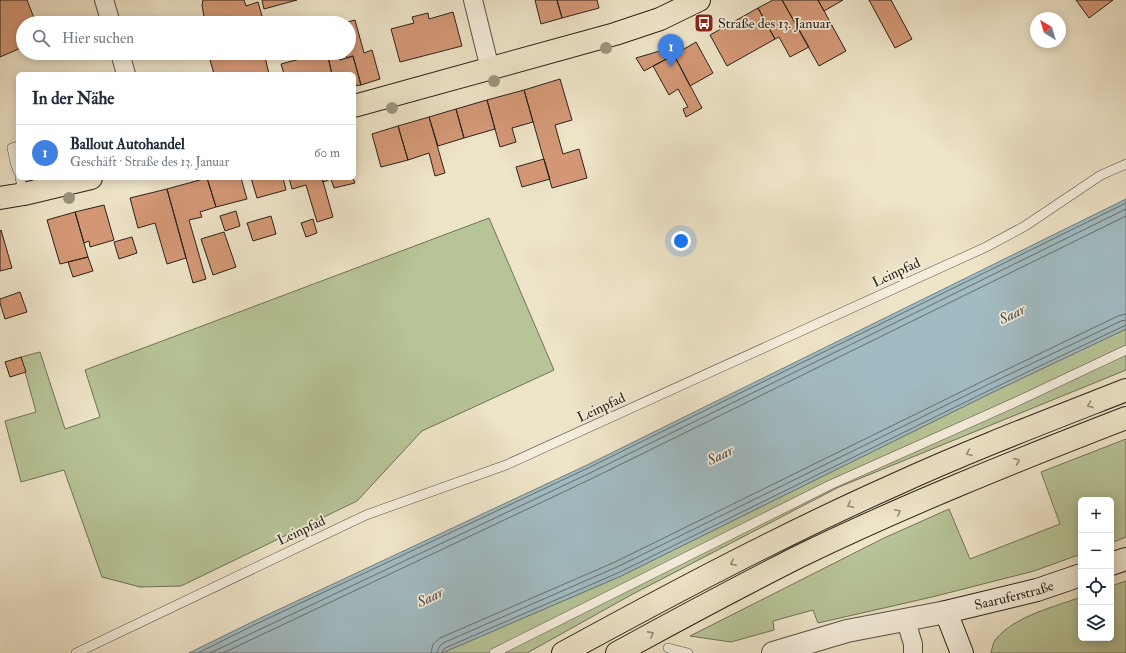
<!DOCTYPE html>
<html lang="de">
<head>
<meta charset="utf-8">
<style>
	:root { --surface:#fff; --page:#f6f6f7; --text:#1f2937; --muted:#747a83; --line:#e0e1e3; --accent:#2563eb }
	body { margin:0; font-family:"IM FELL Double Pica",serif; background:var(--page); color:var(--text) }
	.controls { position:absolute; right:12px; bottom:12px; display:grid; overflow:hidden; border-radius:6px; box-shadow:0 2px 10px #0003 }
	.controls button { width:36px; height:36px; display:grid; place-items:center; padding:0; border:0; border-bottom:1px solid var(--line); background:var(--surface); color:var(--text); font:20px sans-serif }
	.compass { position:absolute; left:1030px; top:12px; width:36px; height:36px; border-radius:50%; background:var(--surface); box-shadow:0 2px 10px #0003; rotate:322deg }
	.you { position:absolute; left:681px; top:241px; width:14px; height:14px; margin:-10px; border:3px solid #fff; border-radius:50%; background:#1a73e8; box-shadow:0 0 0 6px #1a73e833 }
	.badge { display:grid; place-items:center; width:26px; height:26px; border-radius:50%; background:var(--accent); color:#fff; font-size:13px; font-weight:700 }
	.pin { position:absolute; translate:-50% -33px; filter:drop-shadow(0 1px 2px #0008) }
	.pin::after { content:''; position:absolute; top:21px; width:14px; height:12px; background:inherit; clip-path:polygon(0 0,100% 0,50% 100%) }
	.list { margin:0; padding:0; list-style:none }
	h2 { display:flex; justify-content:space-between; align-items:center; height:52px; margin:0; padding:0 16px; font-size:17px }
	h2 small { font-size:13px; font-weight:400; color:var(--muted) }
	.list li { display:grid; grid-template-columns:26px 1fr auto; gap:12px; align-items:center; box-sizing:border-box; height:56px; padding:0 16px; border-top:1px solid var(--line) }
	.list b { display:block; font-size:15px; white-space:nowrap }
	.list p { margin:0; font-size:13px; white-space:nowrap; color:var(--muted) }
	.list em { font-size:13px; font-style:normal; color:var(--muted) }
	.icon { flex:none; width:22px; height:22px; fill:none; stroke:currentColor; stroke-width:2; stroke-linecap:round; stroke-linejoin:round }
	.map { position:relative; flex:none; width:1126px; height:653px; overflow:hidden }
	.search { position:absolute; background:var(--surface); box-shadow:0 2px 10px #0003; left:16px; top:16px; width:340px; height:44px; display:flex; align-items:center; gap:10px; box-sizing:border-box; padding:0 14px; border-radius:22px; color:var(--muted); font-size:15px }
	.panel { position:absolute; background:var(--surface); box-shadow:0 2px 10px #0003; left:16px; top:72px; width:340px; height:108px; border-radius:6px }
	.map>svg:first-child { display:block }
	.green { fill:#b7c497; stroke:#707258 }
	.water { fill:#a1bbc2; stroke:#717d7e }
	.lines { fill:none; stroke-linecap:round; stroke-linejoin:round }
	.shore { stroke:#666e6e; stroke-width:1 }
	.building { fill:#d49876; stroke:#2a2119 }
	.service-casing { stroke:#5b5245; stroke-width:10 }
	.minor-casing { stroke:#5b5245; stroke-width:20 }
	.tertiary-casing { stroke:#5b5245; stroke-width:24 }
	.secondary-casing { stroke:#2a2119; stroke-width:24 }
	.primary-casing { stroke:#2a2119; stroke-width:24 }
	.motorway-casing { stroke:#2a2119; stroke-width:24 }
	.service { stroke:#f4eddb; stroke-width:9 }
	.minor { stroke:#f4eddb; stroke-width:18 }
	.tertiary { stroke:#f4eddb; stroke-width:22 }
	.secondary { stroke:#f4eddb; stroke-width:22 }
	.primary { stroke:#eee4c8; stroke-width:22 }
	.motorway { stroke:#eee4c8; stroke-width:22 }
	.tree { fill:#99947d }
	.oneway { stroke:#968c79 }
	.labels { text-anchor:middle; stroke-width:3.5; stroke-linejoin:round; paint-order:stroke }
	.poi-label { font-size:14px; fill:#2a2119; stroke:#f4eddb; text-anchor:start }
	.street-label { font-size:14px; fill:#2a2119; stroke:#f4eddb }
	.water-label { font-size:15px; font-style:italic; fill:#4e4f4c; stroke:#f4eddb }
</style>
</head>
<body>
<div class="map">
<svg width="1126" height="653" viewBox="0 0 1126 653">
	<rect width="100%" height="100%" fill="#eee4c8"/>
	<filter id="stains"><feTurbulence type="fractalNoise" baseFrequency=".005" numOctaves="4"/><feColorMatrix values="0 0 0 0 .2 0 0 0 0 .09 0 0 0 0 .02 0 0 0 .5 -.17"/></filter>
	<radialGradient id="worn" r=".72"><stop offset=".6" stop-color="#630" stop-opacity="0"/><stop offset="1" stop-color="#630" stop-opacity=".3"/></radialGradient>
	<path class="green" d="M489 218 554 370 422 431 357 501 181 586 140 587 102 577 64 470 21 482 5 421 36 412 21 357 40 352 65 429 100 417 85 370Z
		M1126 329V370L839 487 631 595 527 653H442L621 576 993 392Z
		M1126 439V537L1111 543V500H1081V554L1034 571 932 597 818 623 813 610 773 621 774 630 731 642 690 636 884 538 949 509 970 559 1060 524 1041 472Z
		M1126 581V653H991C992 649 993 642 996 639 1015 616 1054 607 1081 597V638H1111V586Z"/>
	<path class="water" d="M1126 199V329L993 392 621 576 442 653H189L252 622 587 465Z"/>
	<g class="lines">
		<path class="shore" d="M198 653 254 625 588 468 1126 203
			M210 653 590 473 1126 209
			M223 653 593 478 1126 216
			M431 653 433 644 440 638 615 562 987 379 1118 316 1126 314
			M437 653 439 647 443 643 617 567 989 384 1121 321 1126 320
			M442 653 443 650 445 648 620 572 992 389 1126 325"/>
	</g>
	<path class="building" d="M0 0H27L36 23H23V47L0 57Z
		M203 0H244L246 6 258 2 264 23H193V20L204 17 202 5Z
		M262 0H297L264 9Z
		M535 0H557L562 18 541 24Z
		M557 0H597L599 8 562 18Z
		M773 0H782L809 47 790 57 779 37 775 39 758 8Z
		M782 0H818L846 51 819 66Z
		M818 0H843L824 11Z
		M869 0H891L912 39 895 48Z
		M1076 0H1113L1089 18Z
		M758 8 775 39 727 66 710 35Z
		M453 12 462 46 400 62 391 29 414 23 412 17 428 13 429 19Z
		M355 20 364 53 372 50 380 79 361 85 353 56 347 58 345 53H349V23H344Z
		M696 42 713 73 690 86 674 55Z
		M670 48 674 55 644 71 636 58Z
		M208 53H264L269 74H214Z
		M322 53H327L332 74H284L281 64Z
		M327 53H338L340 60 353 56 361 85 354 86V74H332Z
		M674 55 702 108 686 117 683 109 688 107 678 89 669 95 653 66Z
		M560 79 572 120 555 125 563 154 579 149 587 178 552 188 524 90Z
		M524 90 533 122 512 128 516 142 500 147 487 100Z
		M487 100 495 129 464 138 456 109Z
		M456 109 464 138 438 146 429 117Z
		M429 117 445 173 435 176 429 153 408 160 398 126Z
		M398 126 408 160 381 167 372 134Z
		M544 159 550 179 522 187 516 167Z
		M207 178 216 207 200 212 202 217 189 220 206 279 193 283 167 189Z
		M207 178H241L247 199 216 207Z
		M251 178H283L286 190 257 198Z
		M289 178H322L333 217 317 222 306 185 292 189Z
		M322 178H353L355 183 334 188 331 179 323 182Z
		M167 189 186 258 167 264 155 223 138 228 130 198Z
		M104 205 114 240 90 247 89 241 84 243 75 212Z
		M236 211 240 226 225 231 220 216Z
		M75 212 88 257 60 264 47 220Z
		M271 216 276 234 253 241 247 223Z
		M313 219 317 233 306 237 301 223Z
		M1 230 12 268 0 271V231Z
		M224 232 236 267 213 275 201 239Z
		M132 237 137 253 119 259 114 242Z
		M88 257 93 271 73 277 68 262Z
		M20 292 27 312 5 319 0 303V299Z
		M21 357 26 372 10 377 5 362Z"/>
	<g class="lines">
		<defs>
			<path id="service" d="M18 161 15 162 18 171
				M15 162 12 148 18 146
				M20 178 24 194
				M668 648 688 653
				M76 653 366 515 506 465 986 247 1025 226 1101 175 1126 164
				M494 653 830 485 1018 401 1126 350"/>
			<path id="minor" d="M104 0 111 23
				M473 0 490 69
				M120 53 126 74
				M906 621 913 644V653"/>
			<path id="tertiary" d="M773 653 847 631 946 612"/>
			<g id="secondary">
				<path d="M1111 564 1126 559"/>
				<path id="s1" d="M962 653 946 612 1037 590 1081 575"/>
			</g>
			<path id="primary" d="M354 106 615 34 660 19 699 0
				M0 198 24 194 91 178"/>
			<path id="motorway" d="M563 653C671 594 780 536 892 486 968 451 1047 421 1126 390
				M617 653C677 620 737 588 798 557 905 505 1015 461 1126 418"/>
		</defs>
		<use href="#service" class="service-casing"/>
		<use href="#minor" class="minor-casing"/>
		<use href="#tertiary" class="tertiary-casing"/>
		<use href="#secondary" class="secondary-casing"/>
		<use href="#primary" class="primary-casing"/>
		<use href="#motorway" class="motorway-casing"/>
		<use href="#service" class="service"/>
		<use href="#minor" class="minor"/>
		<use href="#tertiary" class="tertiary"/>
		<use href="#secondary" class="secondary"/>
		<use href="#primary" class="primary"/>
		<use href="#motorway" class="motorway"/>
	</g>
	<g class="tree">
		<circle cx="606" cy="48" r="6"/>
		<circle cx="494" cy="81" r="6"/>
		<circle cx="392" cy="108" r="6"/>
		<circle cx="69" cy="198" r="6"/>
	</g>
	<defs><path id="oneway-chevron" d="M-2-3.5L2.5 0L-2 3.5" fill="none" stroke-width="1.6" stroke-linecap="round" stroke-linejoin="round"/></defs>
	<g class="oneway">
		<use href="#oneway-chevron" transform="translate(1090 405) rotate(159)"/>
		<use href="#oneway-chevron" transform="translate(969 453) rotate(157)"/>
		<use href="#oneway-chevron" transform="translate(1017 461) rotate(-23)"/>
		<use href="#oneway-chevron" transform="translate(850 505) rotate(155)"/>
		<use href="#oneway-chevron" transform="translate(898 512) rotate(-25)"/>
		<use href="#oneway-chevron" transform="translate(733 563) rotate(153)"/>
		<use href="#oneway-chevron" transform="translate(651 634) rotate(-29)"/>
	</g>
	<defs>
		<symbol id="bus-square" viewBox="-11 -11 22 22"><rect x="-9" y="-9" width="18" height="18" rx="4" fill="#8f2418" stroke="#f4eddb"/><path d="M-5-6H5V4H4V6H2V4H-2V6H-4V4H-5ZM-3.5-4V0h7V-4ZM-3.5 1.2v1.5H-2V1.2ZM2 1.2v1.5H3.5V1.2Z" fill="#fff"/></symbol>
	</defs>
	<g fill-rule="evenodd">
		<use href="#bus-square" x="693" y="12" width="22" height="22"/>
	</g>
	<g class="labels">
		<g class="poi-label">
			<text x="718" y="28">Straße des 13. Januar</text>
		</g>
		<g class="street-label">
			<text transform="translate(896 272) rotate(-25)" y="5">Leinpfad</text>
			<text transform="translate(601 407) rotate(-25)" y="5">Leinpfad</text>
			<text transform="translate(301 530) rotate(-25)" y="5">Leinpfad</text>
			<text dy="5" stroke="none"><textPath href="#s1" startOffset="114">Saaruferstraße</textPath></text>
		</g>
		<g class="water-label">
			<text transform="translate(1012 314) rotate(-26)" y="5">Saar</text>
			<text transform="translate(720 455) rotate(-26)" y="5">Saar</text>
			<text transform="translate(430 597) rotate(-26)" y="5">Saar</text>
		</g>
	</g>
	<rect width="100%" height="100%" filter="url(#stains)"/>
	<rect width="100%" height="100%" fill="url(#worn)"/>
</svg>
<div class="controls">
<button>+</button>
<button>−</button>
<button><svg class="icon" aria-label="locate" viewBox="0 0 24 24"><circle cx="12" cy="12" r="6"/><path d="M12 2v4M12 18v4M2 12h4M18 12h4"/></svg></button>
<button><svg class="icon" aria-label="layers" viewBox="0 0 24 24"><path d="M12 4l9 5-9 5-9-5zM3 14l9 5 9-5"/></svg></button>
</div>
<svg class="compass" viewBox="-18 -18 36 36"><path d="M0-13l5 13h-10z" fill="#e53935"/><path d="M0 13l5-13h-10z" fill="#747a83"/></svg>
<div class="you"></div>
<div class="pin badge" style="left:671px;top:67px;background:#3f7fe0">1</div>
<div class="search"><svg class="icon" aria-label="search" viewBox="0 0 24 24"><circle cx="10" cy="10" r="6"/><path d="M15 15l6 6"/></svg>Hier suchen</div>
<section class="panel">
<h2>In der Nähe<small></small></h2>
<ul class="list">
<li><span class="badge" style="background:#3f7fe0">1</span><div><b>Ballout Autohandel</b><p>Geschäft · Straße des 13. Januar</p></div><em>60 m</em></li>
</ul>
</section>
</div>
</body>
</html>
